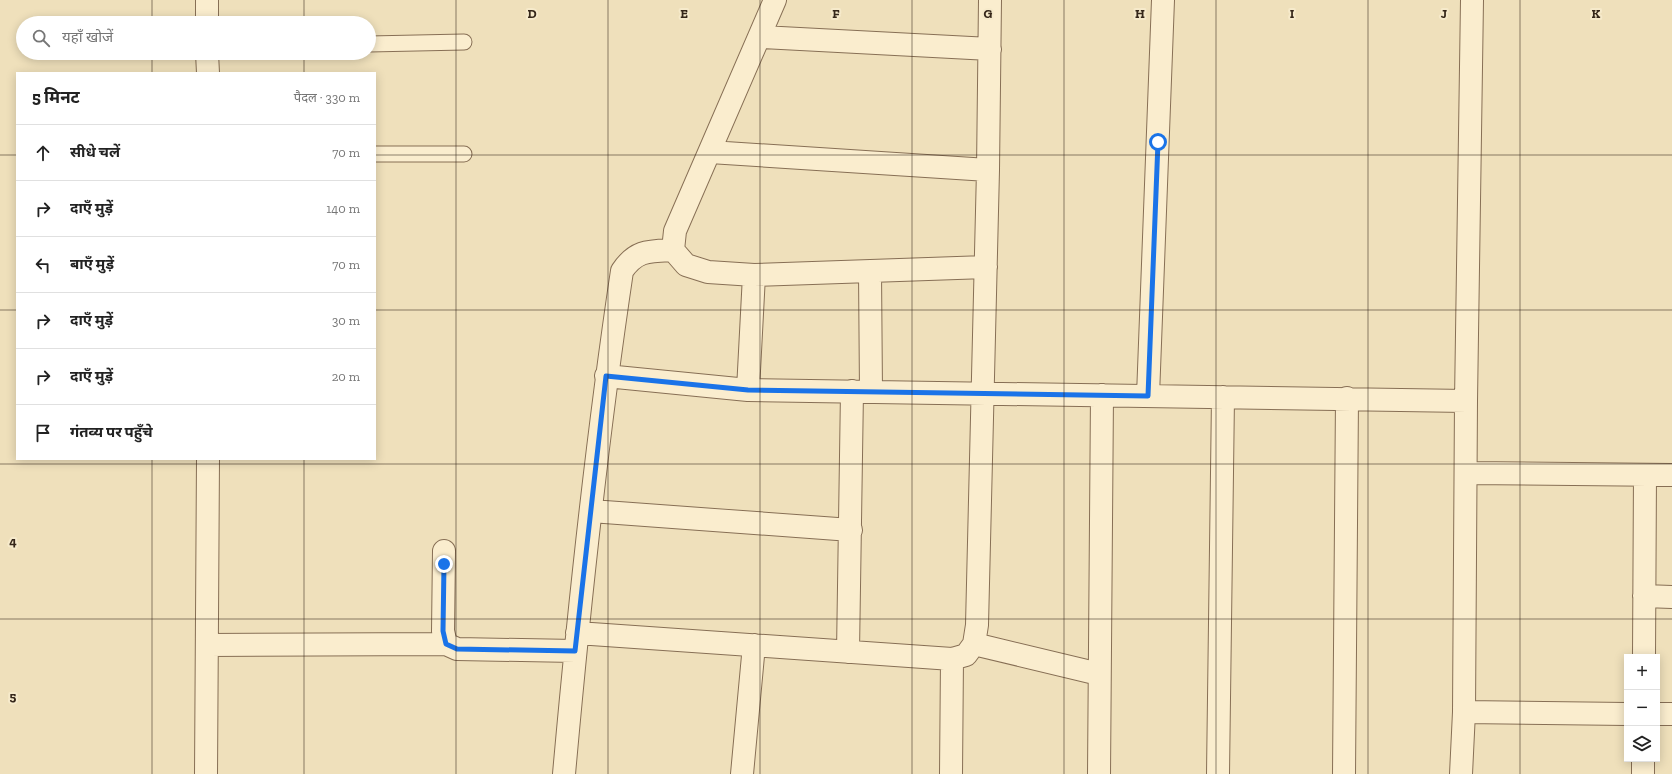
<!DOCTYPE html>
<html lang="hi">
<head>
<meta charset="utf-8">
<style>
	:root { --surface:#fff; --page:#f6f6f6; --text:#222; --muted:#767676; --line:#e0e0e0 }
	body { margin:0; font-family:"Zilla Slab","Noto Sans Devanagari",serif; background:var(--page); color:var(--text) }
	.controls { position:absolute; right:12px; bottom:12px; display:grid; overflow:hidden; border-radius:0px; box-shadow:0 2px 10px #0003 }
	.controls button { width:36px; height:36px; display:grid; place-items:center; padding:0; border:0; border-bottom:1px solid var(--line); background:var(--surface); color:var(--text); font:20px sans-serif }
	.stop { position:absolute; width:12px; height:12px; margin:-9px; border:3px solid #1a73e8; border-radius:50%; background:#fff }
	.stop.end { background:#1a73e8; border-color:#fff; box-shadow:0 1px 4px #0008 }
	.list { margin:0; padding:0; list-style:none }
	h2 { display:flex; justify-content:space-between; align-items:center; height:52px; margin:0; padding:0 16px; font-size:17px }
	h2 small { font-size:13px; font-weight:400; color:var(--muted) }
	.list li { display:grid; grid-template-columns:26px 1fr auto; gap:12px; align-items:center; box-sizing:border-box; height:56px; padding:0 16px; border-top:1px solid var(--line) }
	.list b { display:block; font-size:15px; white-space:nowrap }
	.list em { font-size:13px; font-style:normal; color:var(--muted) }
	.icon { flex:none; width:22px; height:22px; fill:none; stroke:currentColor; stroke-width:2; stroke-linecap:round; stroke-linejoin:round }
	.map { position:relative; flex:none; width:1672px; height:774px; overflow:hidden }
	.search { position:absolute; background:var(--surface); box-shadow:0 2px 10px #0003; left:16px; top:16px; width:360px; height:44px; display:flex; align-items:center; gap:10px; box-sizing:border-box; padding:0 14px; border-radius:22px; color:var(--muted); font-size:15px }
	.panel { position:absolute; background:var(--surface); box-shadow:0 2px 10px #0003; left:16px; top:72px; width:360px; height:388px; border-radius:0px }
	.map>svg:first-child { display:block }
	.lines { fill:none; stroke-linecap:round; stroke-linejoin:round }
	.lane-casing { stroke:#876f55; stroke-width:17 }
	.street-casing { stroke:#876f55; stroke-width:24 }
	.lane { stroke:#faedce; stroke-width:15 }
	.street { stroke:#faedce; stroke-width:22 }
	.route { stroke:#1a73e8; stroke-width:5 }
	.grid { fill:none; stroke:#35271a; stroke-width:1; stroke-opacity:0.55 }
	.grid-label { font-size:13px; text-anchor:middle; font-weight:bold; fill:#35271a; stroke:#f6eacb; stroke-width:4; stroke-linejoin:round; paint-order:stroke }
</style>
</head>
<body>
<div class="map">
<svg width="1672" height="774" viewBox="0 0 1672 774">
	<rect width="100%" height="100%" fill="#efe0bb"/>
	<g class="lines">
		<defs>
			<path id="lane" d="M369 44 464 42
				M375 154H464"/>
			<path id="street" d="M207 0V23
				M775 0 675 231 673 250 686 265 708 272 754 275 986 267
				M760 37 990 49
				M207 53 208 73
				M710 152 988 170
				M870 272 871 392
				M606 376 748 390 1466 401
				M748 390 754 275
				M1148 396 1163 0
				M1466 473 1672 475
				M591 511 851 530
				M444 551 443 631 446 644 457 649 575 651
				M1644 596 1672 597
				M577 633 952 659 966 655 974 644 977 625 988 170 990 0
				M974 644 1099 674
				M207 645 446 644
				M848 652 852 391
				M1644 657 1645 475
				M1464 712 1627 714
				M1657 714H1672
				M206 774 208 459
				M564 774C579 606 597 438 622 271 636 250 649 251 673 250
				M742 774 754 645
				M951 774 952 659
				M1099 774 1102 395
				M1218 774 1223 397
				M1344 774 1347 398
				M1461 774 1464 712 1466 401 1472 0
				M1643 774V759"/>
		</defs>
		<use href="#lane" class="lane-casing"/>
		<use href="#street" class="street-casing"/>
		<use href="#lane" class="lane"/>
		<use href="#street" class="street"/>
	</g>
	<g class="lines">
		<path class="route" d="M444 564 443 631 446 644 457 649 575 651 606 376 748 390 1148 396 1158 142"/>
	</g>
	<path class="grid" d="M152 0V23M304 0V23M456 0V774M608 0V774M760 0V774M912 0V774M1064 0V774M1216 0V774M1368 0V774M1520 0V774M152 53V73M304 53V73M0 155H17M375 155H1672M0 310H17M375 310H1672M152 459V774M304 459V774M0 464H1672M0 619H1672"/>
	<g class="grid-label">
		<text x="532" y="18">D</text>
		<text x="684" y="18">E</text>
		<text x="836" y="18">F</text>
		<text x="988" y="18">G</text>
		<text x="1140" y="18">H</text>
		<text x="1292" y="18">I</text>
		<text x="1444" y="18">J</text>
		<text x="1596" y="18">K</text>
		<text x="13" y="546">4</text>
		<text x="13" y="701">5</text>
	</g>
</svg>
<div class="controls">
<button>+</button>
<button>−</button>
<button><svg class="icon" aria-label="layers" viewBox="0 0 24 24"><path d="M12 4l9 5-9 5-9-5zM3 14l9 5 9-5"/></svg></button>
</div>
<div class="stop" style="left:1158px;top:142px"></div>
<div class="stop end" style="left:444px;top:564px"></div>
<div class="search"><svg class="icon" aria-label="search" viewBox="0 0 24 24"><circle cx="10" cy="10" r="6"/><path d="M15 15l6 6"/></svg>यहाँ खोजें</div>
<section class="panel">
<h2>5 मिनट<small>पैदल · 330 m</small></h2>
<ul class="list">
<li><svg class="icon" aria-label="ahead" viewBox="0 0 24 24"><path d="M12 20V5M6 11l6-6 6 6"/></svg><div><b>सीधे चलें</b></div><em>70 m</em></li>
<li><svg class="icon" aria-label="right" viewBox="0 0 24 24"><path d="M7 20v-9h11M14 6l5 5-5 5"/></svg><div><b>दाएँ मुड़ें</b></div><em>140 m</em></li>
<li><svg class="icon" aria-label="left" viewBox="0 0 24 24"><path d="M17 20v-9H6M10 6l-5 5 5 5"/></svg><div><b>बाएँ मुड़ें</b></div><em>70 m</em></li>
<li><svg class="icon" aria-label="right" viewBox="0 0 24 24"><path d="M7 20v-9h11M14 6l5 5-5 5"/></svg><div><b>दाएँ मुड़ें</b></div><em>30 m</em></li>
<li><svg class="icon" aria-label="right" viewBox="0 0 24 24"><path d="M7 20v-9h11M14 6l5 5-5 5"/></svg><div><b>दाएँ मुड़ें</b></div><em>20 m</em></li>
<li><svg class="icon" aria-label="arrive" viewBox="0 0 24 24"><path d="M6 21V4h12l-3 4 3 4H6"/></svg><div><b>गंतव्य पर पहुँचे</b></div></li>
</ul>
</section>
</div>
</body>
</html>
